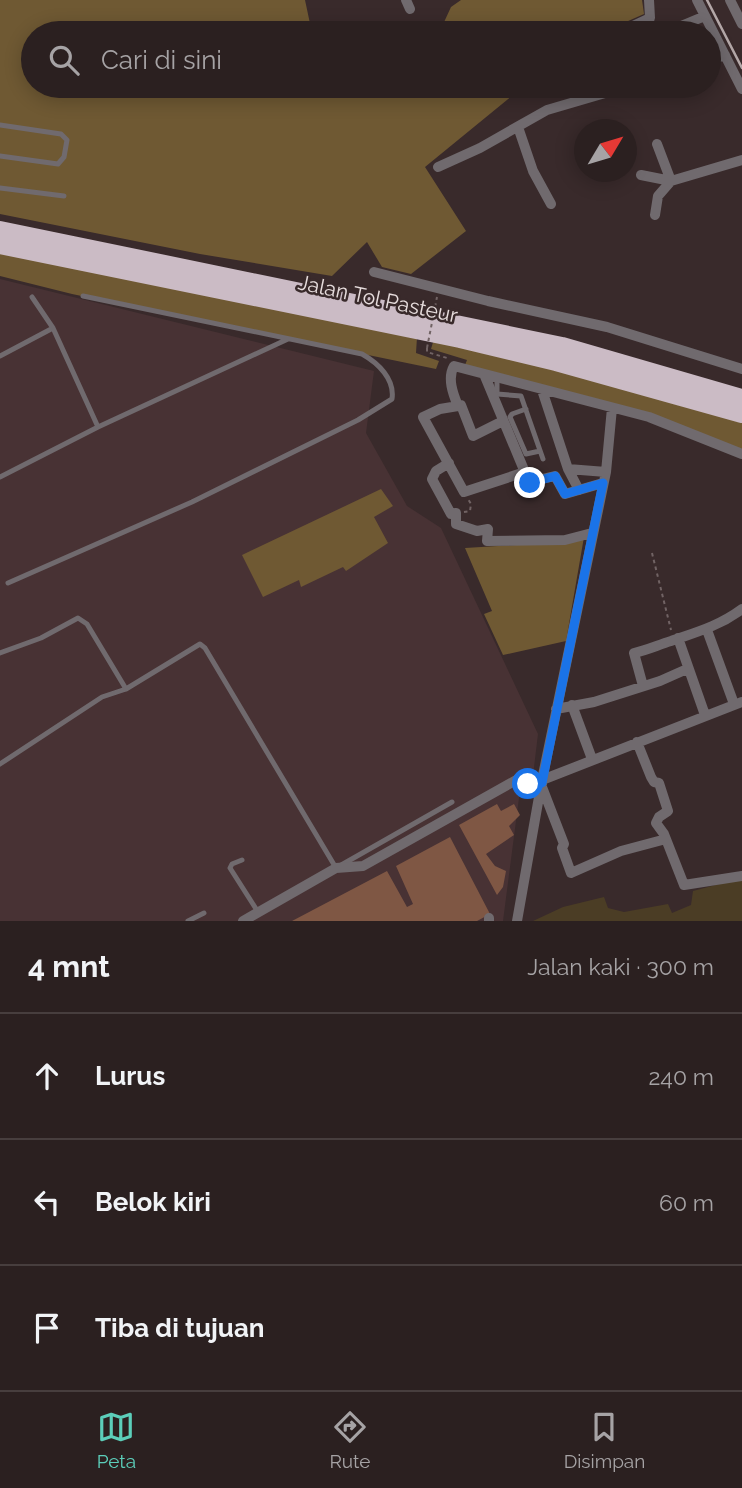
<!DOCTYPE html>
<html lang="id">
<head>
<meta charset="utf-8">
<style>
	:root { --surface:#2b2020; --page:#372d2d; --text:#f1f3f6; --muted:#a6a3a5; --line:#473e3e; --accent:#5cceba }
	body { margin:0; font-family:Raleway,sans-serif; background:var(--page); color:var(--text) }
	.compass { position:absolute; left:574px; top:119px; width:63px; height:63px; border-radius:50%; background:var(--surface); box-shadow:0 4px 18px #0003; rotate:52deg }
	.stop { position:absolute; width:21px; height:21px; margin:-16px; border:5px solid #1a73e8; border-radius:50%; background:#fff }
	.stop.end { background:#1a73e8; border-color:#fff; box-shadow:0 2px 7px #0008 }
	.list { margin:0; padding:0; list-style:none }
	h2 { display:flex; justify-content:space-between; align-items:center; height:91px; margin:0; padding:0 28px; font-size:30px }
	h2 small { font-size:23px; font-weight:400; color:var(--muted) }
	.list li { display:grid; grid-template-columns:46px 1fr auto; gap:21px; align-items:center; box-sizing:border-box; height:126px; padding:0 28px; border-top:2px solid var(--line) }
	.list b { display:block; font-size:26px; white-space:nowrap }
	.list em { font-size:23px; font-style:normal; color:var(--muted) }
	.icon { flex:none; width:38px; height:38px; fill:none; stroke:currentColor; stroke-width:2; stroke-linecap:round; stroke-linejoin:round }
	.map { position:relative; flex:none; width:742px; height:921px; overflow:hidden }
	.search { position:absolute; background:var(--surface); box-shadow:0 4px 18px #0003; left:21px; right:21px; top:21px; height:77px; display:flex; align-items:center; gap:18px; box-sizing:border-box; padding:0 24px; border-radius:38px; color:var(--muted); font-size:26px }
	.sheet { height:469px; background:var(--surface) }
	nav { display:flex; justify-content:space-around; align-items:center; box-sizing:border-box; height:98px; border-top:2px solid var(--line); background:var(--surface); font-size:19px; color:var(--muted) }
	nav a { display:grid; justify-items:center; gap:4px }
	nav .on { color:var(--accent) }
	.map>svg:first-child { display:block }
	.built { fill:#483234 }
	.green { fill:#4b3d25 }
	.forest { fill:#6f5933 }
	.building { fill:#7f5744 }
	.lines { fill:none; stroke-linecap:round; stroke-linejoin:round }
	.path { stroke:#716364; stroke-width:2; stroke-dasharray:3.5 3.5; stroke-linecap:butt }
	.lane { stroke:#706a6e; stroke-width:5 }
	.street { stroke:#706a6e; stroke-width:10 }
	.highway { stroke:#cbbbc5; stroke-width:18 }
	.rail { stroke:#b4a8a8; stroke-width:2.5 }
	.path-bridge { stroke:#716364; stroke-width:2; stroke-dasharray:3.5 3.5; stroke-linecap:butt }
	.route { stroke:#1a73e8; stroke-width:9 }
	.labels { text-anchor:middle; stroke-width:5; stroke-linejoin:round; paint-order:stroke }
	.street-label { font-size:21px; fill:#e7dddd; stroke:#392a2b }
</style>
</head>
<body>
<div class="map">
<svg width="742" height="921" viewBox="0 0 742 921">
	<rect width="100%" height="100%" fill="#392a2b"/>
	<path class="built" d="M0 279 374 371 366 433 407 506 441 528 538 734 532 784 520 790 503 921H0Z"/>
	<path class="green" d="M742 878V921H533L563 907 604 897 608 908 624 912 668 904 672 913 691 905 693 891Z"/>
	<path class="forest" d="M0 0H305L312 33H33V86H524L425 167 466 231 411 274 382 267 367 242 332 276 200 254 0 214Z
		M461 0H642L644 14 601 33H439L451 7Z
		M0 253 417 337 416 353 439 361 436 369 72 294 0 276Z
		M434 339 647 392 742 423V449L465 365 467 360 431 349Z
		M381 489 393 506 374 517 388 543 346 571 343 567 301 587 299 580 263 597 242 555Z
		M584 537 566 641 503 655 484 614 492 611 465 548 566 542Z"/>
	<path class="building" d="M497 804 501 811 514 804 520 815 509 826 514 835 486 854 495 866 506 871 503 887 497 895 459 825Z
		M450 837 490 914 477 921H292L387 871 407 907 413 904 396 866Z"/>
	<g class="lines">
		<path class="path" d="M427 348V352L447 358
			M464 512 470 511 471 504 468 499
			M652 553 671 630"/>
		<path class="lane" d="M0 125 61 134 67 140 64 157 58 164 0 156
			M0 188 64 196
			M0 356 53 328
			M497 378V394L521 396 543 459
			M526 409 512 414 510 417 526 454 540 451
			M98 427 288 339
			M0 477 98 427 53 328 32 297
			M8 583 192 502 358 420 392 399C395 379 378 363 362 354L83 296
			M0 653 41 638 78 618 87 624 126 689
			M0 764 102 697 126 689 200 644 205 648 336 868 452 802
			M242 860 232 864 230 868 258 912
			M188 921 204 913"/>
		<path class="street" d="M406 0 410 9
			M697 0 742 89
			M730 0 742 24
			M681 26 705 16
			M618 33 650 18 649 0
			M709 60 725 55
			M518 127 533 171 551 204
			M438 167 480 148 547 110 629 86
			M641 175 671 181 742 160
			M655 215 658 196 671 181 657 144
			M374 272 488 301 607 327 742 369
			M484 374 529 482 555 476 565 494 603 483
			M542 390 568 469 579 490
			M458 406 461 405 473 436 503 421
			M449 463 436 471 432 479 451 514 456 513V524L477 531 488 529 487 541 565 540 592 533
			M568 469 606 472
			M525 472 464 492 423 417 440 409 458 406C453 394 447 378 454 366L649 417 742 454
			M707 630 734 704
			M678 638 705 715
			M643 686 634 653C647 650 658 645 671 641 697 632 719 626 742 609
			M572 705 592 759
			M556 709 594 702 660 681 687 669
			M637 742 651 777 654 782 659 783 668 811 659 817 656 823 664 834 684 885 742 876
			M542 780 742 702
			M542 787 564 844 562 848 571 873 621 851 666 839
			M243 921 336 868 363 866 518 779 525 778 530 786 542 784
			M489 921V918
			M517 921 542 780 606 472 612 408"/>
		<path class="highway" d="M0 230 562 346 742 398
			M0 245 460 339 556 362 742 414"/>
		<path class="rail" d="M707 0 742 68"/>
		<path class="path-bridge" d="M427 348 437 297"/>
	</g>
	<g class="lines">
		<path class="route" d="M528 784 530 786 542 783 603 483 565 494 555 476 530 483"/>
	</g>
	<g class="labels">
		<g class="street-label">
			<text transform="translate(378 299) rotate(12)" y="7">Jalan Tol Pasteur</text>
		</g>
	</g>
</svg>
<svg class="compass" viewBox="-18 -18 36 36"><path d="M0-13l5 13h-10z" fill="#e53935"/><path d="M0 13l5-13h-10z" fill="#a6a3a5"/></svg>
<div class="stop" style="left:528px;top:784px"></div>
<div class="stop end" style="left:530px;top:483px"></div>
<div class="search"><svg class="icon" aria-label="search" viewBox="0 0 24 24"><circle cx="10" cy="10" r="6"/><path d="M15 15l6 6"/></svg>Cari di sini</div>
</div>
<section class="sheet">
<h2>4 mnt<small>Jalan kaki · 300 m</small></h2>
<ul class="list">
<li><svg class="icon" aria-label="ahead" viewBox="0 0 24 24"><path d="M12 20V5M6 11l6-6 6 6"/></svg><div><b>Lurus</b></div><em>240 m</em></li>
<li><svg class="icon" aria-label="left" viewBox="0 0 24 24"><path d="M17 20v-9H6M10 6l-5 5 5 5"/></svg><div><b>Belok kiri</b></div><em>60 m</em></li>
<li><svg class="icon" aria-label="arrive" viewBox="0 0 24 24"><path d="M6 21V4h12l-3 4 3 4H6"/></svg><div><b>Tiba di tujuan</b></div></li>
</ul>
</section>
<nav>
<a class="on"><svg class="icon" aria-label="map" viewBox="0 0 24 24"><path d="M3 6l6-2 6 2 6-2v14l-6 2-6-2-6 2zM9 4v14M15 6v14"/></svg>Peta</a>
<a><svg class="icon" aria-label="directions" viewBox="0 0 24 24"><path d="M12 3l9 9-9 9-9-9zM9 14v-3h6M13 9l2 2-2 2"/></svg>Rute</a>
<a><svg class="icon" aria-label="saved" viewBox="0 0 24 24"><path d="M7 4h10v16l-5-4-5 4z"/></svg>Disimpan</a>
</nav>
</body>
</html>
